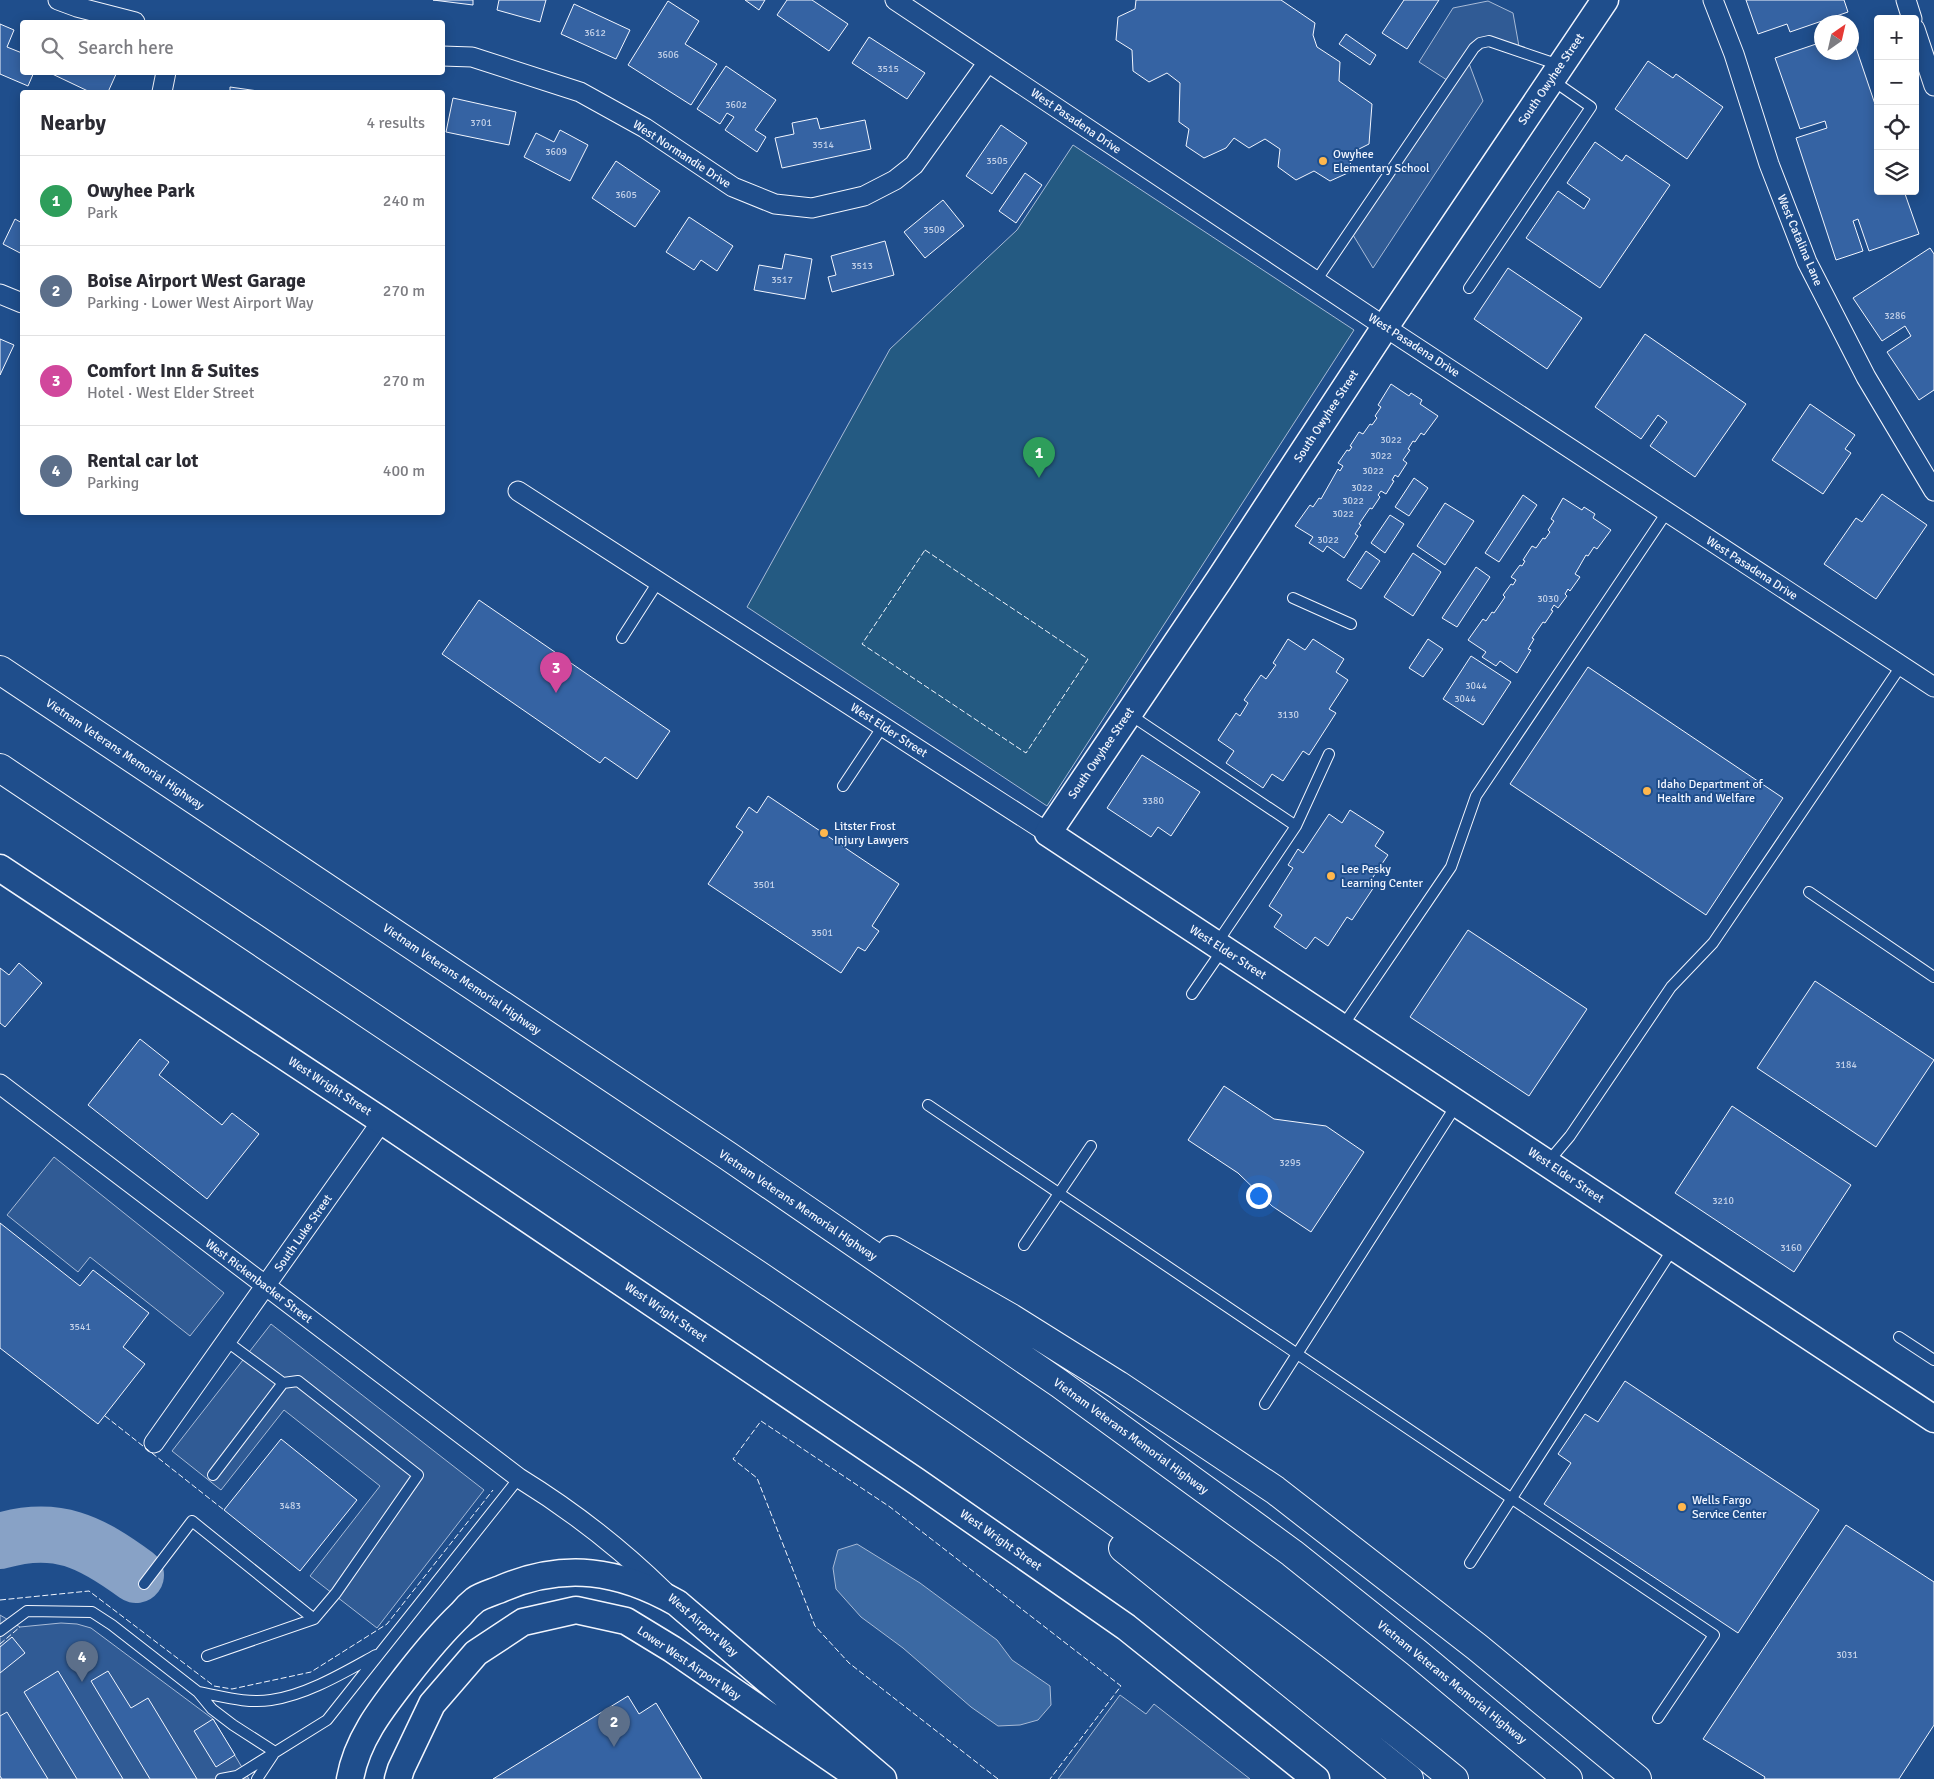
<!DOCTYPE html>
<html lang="en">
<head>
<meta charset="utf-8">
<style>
	:root { --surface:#fff; --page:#f2f2f3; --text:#2b2b33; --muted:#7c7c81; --line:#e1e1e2; --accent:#8a6a3f }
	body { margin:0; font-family:Signika,sans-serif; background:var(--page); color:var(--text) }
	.controls { position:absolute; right:15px; top:15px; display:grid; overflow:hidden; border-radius:5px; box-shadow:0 2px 12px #0003 }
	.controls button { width:45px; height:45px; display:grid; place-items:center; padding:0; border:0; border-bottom:1px solid var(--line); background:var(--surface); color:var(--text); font:25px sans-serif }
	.compass { position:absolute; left:1814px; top:15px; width:45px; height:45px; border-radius:50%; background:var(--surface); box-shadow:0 2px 12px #0003; rotate:34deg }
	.you { position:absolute; left:1258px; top:1195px; width:18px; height:18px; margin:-12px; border:4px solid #fff; border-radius:50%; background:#1a73e8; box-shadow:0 0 0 8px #1a73e833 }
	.badge { display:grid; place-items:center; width:32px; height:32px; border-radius:50%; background:var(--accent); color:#fff; font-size:16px; font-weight:700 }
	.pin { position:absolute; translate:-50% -41px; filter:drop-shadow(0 1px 2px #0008) }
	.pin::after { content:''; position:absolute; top:26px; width:18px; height:15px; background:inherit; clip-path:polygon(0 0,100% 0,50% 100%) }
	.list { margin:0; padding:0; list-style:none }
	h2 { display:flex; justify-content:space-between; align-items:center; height:65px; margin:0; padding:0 20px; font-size:21px }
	h2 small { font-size:16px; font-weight:400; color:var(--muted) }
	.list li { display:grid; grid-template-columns:32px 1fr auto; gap:15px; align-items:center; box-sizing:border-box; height:90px; padding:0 20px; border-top:1px solid var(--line) }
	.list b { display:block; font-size:19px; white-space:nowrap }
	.list p { margin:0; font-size:16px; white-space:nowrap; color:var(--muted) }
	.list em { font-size:16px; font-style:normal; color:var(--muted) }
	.icon { flex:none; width:28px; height:28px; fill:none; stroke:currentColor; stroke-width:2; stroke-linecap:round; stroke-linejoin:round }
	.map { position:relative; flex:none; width:1934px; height:1779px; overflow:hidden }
	.search { position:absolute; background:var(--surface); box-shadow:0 2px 12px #0003; left:20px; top:20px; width:425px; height:55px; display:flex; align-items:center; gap:12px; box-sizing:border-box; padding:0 18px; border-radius:5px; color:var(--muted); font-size:19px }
	.panel { position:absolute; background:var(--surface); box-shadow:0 2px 12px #0003; left:20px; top:90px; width:425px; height:425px; border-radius:5px }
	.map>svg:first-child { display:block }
	.green { fill:#245a82; stroke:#a8bbd7 }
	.parking { fill:#305b95; stroke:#a8bbd7 }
	.water { fill:#3b69a3; stroke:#a8bbd7 }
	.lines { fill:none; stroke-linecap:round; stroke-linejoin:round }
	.taxiway { stroke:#88a2c6; stroke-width:56 }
	.building { fill:#3563a3; stroke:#f2f6ff }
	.lane-casing { stroke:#f2f6ff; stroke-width:12 }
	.street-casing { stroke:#f2f6ff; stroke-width:21 }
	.secondary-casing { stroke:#f2f6ff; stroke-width:29 }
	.highway-casing { stroke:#f2f6ff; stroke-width:30 }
	.lane { stroke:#1f4e8c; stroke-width:10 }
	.street { stroke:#1f4e8c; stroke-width:19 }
	.secondary { stroke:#1f4e8c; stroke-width:26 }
	.highway { stroke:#1f4e8c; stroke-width:28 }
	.fence { stroke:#f2f6ff; stroke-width:1; stroke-dasharray:6 2.5; stroke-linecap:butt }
	.poi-dot { fill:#ffb74d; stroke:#1f4e8c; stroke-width:2 }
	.labels { text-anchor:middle; stroke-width:4; stroke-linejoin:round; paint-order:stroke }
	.number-label { font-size:10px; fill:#c3d1e8 }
	.street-label { font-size:12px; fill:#f2f6ff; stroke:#1f4e8c }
	.poi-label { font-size:12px; fill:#f2f6ff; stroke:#1f4e8c; text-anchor:start }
</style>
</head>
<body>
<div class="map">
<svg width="1934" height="1779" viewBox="0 0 1934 1779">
	<rect width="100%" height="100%" fill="#1f4e8c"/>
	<path class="green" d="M1073 145 1354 330 1047 806 747 607 890 349 1017 230Z"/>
	<path class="parking" d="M1488 1 1513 13 1520 52 1489 41 1467 58 1483 101 1373 268 1350 230 1450 82 1419 62 1453 8Z
		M54 1157 224 1293 190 1336 90 1257 78 1272 7 1215Z
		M271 1324 484 1490 377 1628 310 1576 380 1486 284 1410 221 1490 172 1451Z
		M0 1615 20 1627 61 1623 77 1624 91 1628 213 1719 249 1779H0Z
		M1120 1695 1146 1714 1154 1704 1250 1779H1058Z"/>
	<path class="water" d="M857 1544 920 1583 997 1640 1012 1660 1050 1686 1051 1705 1038 1720 1020 1725 998 1726 971 1707 903 1648 861 1617 836 1589 833 1568 838 1550Z"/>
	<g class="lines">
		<path class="taxiway" d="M0 1541C57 1524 91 1542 136 1575"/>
	</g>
	<path class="building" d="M433 0H473V5Z
		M499 0H546L540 22 497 10Z
		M745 0H765L759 10Z
		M787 0H812L848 24 829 51 777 15Z
		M1136 0H1281L1315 23 1313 35 1317 47 1340 62 1339 81 1372 104 1369 144 1351 153 1350 172 1330 181 1314 171 1296 180 1278 167 1280 149 1265 139 1249 148 1234 138 1226 148 1204 158 1186 146 1189 129 1179 122 1180 83 1167 73 1149 82 1133 71 1132 50 1116 40 1118 17 1135 9Z
		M1404 0H1439L1407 49 1382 33Z
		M1746 0H1844L1848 12 1790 32 1787 24 1758 34Z
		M668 1 699 21 685 44 717 64 691 105 628 65Z
		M574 4 630 30 616 59 561 34Z
		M0 24 14 30 7 47 22 53V72H34L28 86 0 74Z
		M1346 34 1376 55 1370 65 1339 44Z
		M1852 36 1878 113V191H1904L1919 234 1869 251 1858 219 1853 221 1863 251 1836 260 1796 138 1827 128 1825 121 1800 129 1775 58 1822 42V52H1852Z
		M869 37 925 73 907 99 852 63Z
		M1648 61 1673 78 1676 74 1723 107 1687 159 1615 109Z
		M726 66 776 100 755 130 766 137 757 152 725 130 734 117 727 113 720 124 697 109Z
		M48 72H117L108 92H90Z
		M230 87 265 92H230Z
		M453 98 516 112 509 145 446 132Z
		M817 118 820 129 865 120 871 149 782 168 775 138 794 134 792 123Z
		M1001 125 1027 143 992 194 966 176Z
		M560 130 588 145 570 181 524 157 536 133 554 142Z
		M1595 142 1622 161 1626 155 1670 185 1600 288 1526 238 1558 191 1584 209 1590 199 1567 183Z
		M616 161 660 191 635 227 592 198Z
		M1025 173 1042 185 1016 223 999 211Z
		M943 200 964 226 925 258 904 232Z
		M689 217 733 246 717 271 701 260 694 270 666 252Z
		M15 219 22 223V254L3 244Z
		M885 241 894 275 832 292 828 277 836 275 831 256Z
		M1930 248 1934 254V390L1919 400 1887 352 1911 336 1905 326 1882 341 1853 298Z
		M785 254 812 259 805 299 754 290 759 265 782 269Z
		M1508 268 1582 318 1547 369 1474 319Z
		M1645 334 1746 404 1695 477 1650 446 1667 422 1658 415 1641 439 1595 407Z
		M0 339 14 345 0 375Z
		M1391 384 1409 396 1411 393 1422 400 1420 404 1438 416 1424 435 1421 433 1415 442 1413 441 1408 449 1410 450 1403 460 1407 463 1398 477 1395 475 1392 480 1394 481 1386 494 1381 491 1378 495 1380 497 1372 509 1370 508 1359 524 1361 525 1355 534 1358 536 1344 558 1327 546 1323 552 1309 543 1313 537 1295 526 1310 505 1313 507 1319 498 1321 499 1338 469 1340 471 1343 466 1338 463 1347 450 1349 451 1352 447 1350 446 1359 432 1363 434 1370 424 1372 425 1377 418 1375 416 1381 407 1378 405Z
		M1810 404 1855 435 1845 449 1851 453 1823 494 1772 460Z
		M1414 478 1428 488 1409 516 1395 507Z
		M1882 494 1927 525 1876 599 1824 564 1856 518 1862 522Z
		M1523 495 1537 505 1499 562 1485 553Z
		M1563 498 1582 510 1584 507 1595 514 1593 518 1611 530 1597 549 1594 547 1588 556 1586 555 1575 574 1580 577 1570 591 1568 589 1565 594 1567 596 1558 608 1554 605 1551 610 1553 611 1545 623 1543 622 1532 638 1534 639 1528 649 1531 650 1517 673 1500 661 1496 666 1482 657 1486 652 1468 640 1483 619 1486 621 1492 612 1494 613 1505 597 1503 595 1511 584 1513 585 1516 580 1511 577 1520 565 1522 566 1525 561 1523 560 1532 546 1536 548 1543 538 1545 539 1550 532 1548 530 1554 521 1551 519Z
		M1445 503 1474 521 1445 565 1417 546Z
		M1390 515 1404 524 1385 553 1371 543Z
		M1366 551 1380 561 1361 589 1347 580Z
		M1413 553 1441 572 1413 616 1384 597Z
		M1476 567 1490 577 1457 627 1442 618Z
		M479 600 670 731 637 779 605 757 600 763 442 654Z
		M1288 639 1305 650 1313 639 1344 659 1336 672 1348 680 1329 709 1336 713 1309 755 1303 751 1283 781 1272 774 1263 788 1226 763 1234 751 1218 740 1236 713 1240 716 1248 703 1244 700 1261 675 1266 679 1276 665 1273 663Z
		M1428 639 1443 649 1423 677 1409 668Z
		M1471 656 1511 682 1483 725 1443 699Z
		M1588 667 1783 798 1706 915 1510 784Z
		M1142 755 1200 792 1171 836 1158 827 1151 837 1107 808Z
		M768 796 899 884 872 926 879 931 865 951 858 947 841 973 708 884 743 832 736 827 749 807 757 813Z
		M1350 810 1384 832 1375 846 1388 855 1369 883 1374 887 1352 920 1347 917 1328 946 1315 937 1306 949 1274 927 1282 915 1269 906 1293 868 1288 865 1298 849 1303 853 1329 814 1342 823Z
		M1468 930 1587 1009 1529 1096 1410 1017Z
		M19 963 42 983 5 1027 0 1023V968L9 975Z
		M1815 981 1934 1060 1876 1147 1757 1068Z
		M140 1039 169 1062 159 1075 222 1125 232 1113 259 1134 207 1199 88 1105Z
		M1224 1086 1274 1119 1326 1126 1364 1152 1311 1232 1272 1206 1238 1173 1188 1140Z
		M1732 1106 1851 1185 1794 1272 1675 1193Z
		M0 1223 80 1286 93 1270 149 1313 123 1347 145 1364 98 1424 0 1348Z
		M1625 1381 1819 1510 1738 1633 1544 1504 1571 1463 1558 1454 1585 1414 1598 1422Z
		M281 1439 357 1500 300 1571 224 1510Z
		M1846 1525 1934 1582V1725L1899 1779H1764L1765 1777 1703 1739Z
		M12 1637 25 1653 0 1673V1647Z
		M58 1671 123 1779H77L24 1692Z
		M108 1671 131 1708 148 1698 197 1779H150L91 1681Z
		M628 1696 639 1714 656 1703 702 1779H493Z
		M7 1712 48 1779H2L0 1776V1716Z
		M213 1719 235 1755 216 1767 194 1731Z"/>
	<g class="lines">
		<defs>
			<path id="lane" d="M1316 281 1474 48 1480 43 1489 41 1559 65
				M1469 288 1591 107 1552 80
				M1293 598 1351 624
				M622 638 658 582
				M1129 714 1296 826
				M843 786 883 726
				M1809 892 1934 977
				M1217 943 1296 826 1329 754
				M1192 994 1223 949
				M1342 1027 1451 867 1476 796 1667 512
				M928 1105 1714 1635 1658 1718
				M1548 1162 1570 1136 1671 987 1713 943 1901 666
				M1024 1245 1091 1146
				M1899 1337 1934 1360
				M1265 1404 1457 1104
				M213 1475 283 1383
				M1470 1563 1674 1247
				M144 1584 192 1521 314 1619
				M0 1631 27 1611 92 1612 112 1625 198 1692 212 1709 233 1725 275 1752
				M207 1656 314 1619 336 1593 418 1475 298 1381 283 1383 226 1341
				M198 1692C221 1696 247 1704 271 1700 307 1695 345 1672 376 1655
				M221 1779 237 1776 327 1720 519 1478
				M257 1779 273 1755"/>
			<path id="street" d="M58 0 77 7 135 22
				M895 0 1385 327 1934 687
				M1713 0 1734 54 1769 164 1807 262 1866 377 1934 491
				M1906 0 1912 19
				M1915 29 1934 86
				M442 56 472 57 580 92 645 128 733 187 775 204 812 208 864 196 895 180 914 165 988 62
				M162 92 166 72
				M0 294 22 303
				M518 491 1048 833
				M0 1084 519 1478C571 1510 620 1548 664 1591
				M154 1443 382 1121"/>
			<path id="secondary" d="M1605 0 1385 327 1219 580 1048 833 1934 1419
				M0 868 382 1121 916 1481 1126 1627 1316 1779
				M350 1779C357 1739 382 1708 406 1677 423 1655 441 1633 461 1614 465 1609 470 1604 475 1600 482 1595 494 1592 503 1588 565 1562 619 1570 677 1603L883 1779
				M398 1779 401 1769 432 1704 476 1653 523 1622 576 1610 626 1621 672 1649 858 1777"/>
			<path id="highway" d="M0 670 728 1156 1060 1384 1292 1553 1417 1653 1568 1779
				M0 768C251 937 504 1104 755 1273 994 1434 1231 1597 1454 1779
				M892 1250 1011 1318 1118 1385 1275 1490 1477 1647 1637 1779
				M1123 1548 1409 1779"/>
		</defs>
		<use href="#lane" class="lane-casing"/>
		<use href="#street" class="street-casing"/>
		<use href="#secondary" class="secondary-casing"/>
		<use href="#highway" class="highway-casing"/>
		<use href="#lane" class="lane"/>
		<use href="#street" class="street"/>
		<use href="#secondary" class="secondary"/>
		<use href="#highway" class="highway"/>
		<path class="fence" d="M925 550 1088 659 1026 753 862 644Z
			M105 1416 224 1510
			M0 1600 89 1591 214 1686 232 1689 311 1672 387 1624 493 1490
			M0 1644 20 1627
			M998 1779 849 1663 815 1626 757 1478 733 1459 761 1421 890 1507 1121 1686 1050 1779"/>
	</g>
	<g class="poi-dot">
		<circle cx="1323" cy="161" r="5"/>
		<circle cx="1647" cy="791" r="5"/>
		<circle cx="824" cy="833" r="5"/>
		<circle cx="1331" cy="876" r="5"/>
		<circle cx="1682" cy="1507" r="5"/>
	</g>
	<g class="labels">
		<g class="number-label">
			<text x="595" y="36">3612</text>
			<text x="668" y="58">3606</text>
			<text x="888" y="72">3515</text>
			<text x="736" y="108">3602</text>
			<text x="481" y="126">3701</text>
			<text x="823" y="148">3514</text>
			<text x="556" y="155">3609</text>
			<text x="997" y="164">3505</text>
			<text x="626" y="198">3605</text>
			<text x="934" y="233">3509</text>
			<text x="862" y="269">3513</text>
			<text x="782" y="283">3517</text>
			<text x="1895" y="319">3286</text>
			<text x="1391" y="443">3022</text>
			<text x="1381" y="459">3022</text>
			<text x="1373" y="474">3022</text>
			<text x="1362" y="491">3022</text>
			<text x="1353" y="504">3022</text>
			<text x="1343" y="517">3022</text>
			<text x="1328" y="543">3022</text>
			<text x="1548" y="602">3030</text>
			<text x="1476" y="689">3044</text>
			<text x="1465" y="702">3044</text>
			<text x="1288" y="718">3130</text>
			<text x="1153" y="804">3380</text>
			<text x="764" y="888">3501</text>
			<text x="822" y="936">3501</text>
			<text x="1846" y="1068">3184</text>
			<text x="1290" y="1166">3295</text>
			<text x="1723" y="1204">3210</text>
			<text x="1791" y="1251">3160</text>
			<text x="80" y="1330">3541</text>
			<text x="290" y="1509">3483</text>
			<text x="1847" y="1658">3031</text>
		</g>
		<g class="street-label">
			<text transform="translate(1551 79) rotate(-56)" y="4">South Owyhee Street</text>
			<text transform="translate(1076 121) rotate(34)" y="4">West Pasadena Drive</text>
			<text transform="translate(682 154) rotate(33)" y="4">West Normandie Drive</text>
			<text transform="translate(1800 240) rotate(67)" y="4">West Catalina Lane</text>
			<text transform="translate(1414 345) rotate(33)" y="4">West Pasadena Drive</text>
			<text transform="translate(1326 416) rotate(-57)" y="4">South Owyhee Street</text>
			<text transform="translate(1752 568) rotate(33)" y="4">West Pasadena Drive</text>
			<text transform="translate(889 730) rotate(33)" y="4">West Elder Street</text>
			<text transform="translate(1101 753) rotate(-56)" y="4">South Owyhee Street</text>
			<text transform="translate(125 754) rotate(34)" y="4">Vietnam Veterans Memorial Highway</text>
			<text transform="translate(1228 952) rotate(33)" y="4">West Elder Street</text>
			<text transform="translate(462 979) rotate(34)" y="4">Vietnam Veterans Memorial Highway</text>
			<text transform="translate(330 1086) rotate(33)" y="4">West Wright Street</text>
			<text transform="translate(1566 1175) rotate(34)" y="4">West Elder Street</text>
			<text transform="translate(798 1205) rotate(34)" y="4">Vietnam Veterans Memorial Highway</text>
			<text transform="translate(303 1233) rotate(-55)" y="4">South Luke Street</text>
			<text transform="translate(259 1281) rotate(37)" y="4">West Rickenbacker Street</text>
			<text transform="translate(666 1312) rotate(34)" y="4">West Wright Street</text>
			<text transform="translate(1131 1436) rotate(36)" y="4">Vietnam Veterans Memorial Highway</text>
			<text transform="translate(1001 1540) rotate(35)" y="4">West Wright Street</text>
			<text transform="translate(703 1625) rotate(41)" y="4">West Airport Way</text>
			<text transform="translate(689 1663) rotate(34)" y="4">Lower West Airport Way</text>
			<text transform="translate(1452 1682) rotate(39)" y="4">Vietnam Veterans Memorial Highway</text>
		</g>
		<g class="poi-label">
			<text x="1333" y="158">Owyhee<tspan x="1333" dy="14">Elementary School</tspan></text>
			<text x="1657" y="788">Idaho Department of<tspan x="1657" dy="14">Health and Welfare</tspan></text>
			<text x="834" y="830">Litster Frost<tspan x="834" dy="14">Injury Lawyers</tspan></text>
			<text x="1341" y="873">Lee Pesky<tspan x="1341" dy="14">Learning Center</tspan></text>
			<text x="1692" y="1504">Wells Fargo<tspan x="1692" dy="14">Service Center</tspan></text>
		</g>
	</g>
</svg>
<div class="controls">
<button>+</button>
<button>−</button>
<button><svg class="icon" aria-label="locate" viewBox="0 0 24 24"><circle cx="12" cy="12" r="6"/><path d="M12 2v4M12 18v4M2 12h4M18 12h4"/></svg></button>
<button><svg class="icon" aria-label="layers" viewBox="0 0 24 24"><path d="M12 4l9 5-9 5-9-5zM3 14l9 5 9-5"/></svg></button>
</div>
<svg class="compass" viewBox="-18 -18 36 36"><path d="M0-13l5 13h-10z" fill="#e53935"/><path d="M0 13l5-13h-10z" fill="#7c7c81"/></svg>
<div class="you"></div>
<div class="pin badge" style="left:1039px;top:478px;background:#2e9e5b">1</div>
<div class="pin badge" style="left:614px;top:1747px;background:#5c6f8a">2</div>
<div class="pin badge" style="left:556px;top:693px;background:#d1479c">3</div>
<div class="pin badge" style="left:82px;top:1682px;background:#5c6f8a">4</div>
<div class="search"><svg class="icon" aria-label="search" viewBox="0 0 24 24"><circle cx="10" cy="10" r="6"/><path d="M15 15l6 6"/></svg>Search here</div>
<section class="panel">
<h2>Nearby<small>4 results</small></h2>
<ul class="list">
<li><span class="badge" style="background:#2e9e5b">1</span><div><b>Owyhee Park</b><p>Park</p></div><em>240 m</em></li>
<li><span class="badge" style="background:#5c6f8a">2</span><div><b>Boise Airport West Garage</b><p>Parking · Lower West Airport Way</p></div><em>270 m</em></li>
<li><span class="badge" style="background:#d1479c">3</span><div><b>Comfort Inn &amp; Suites</b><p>Hotel · West Elder Street</p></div><em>270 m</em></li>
<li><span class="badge" style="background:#5c6f8a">4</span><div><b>Rental car lot</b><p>Parking</p></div><em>400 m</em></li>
</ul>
</section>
</div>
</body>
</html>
